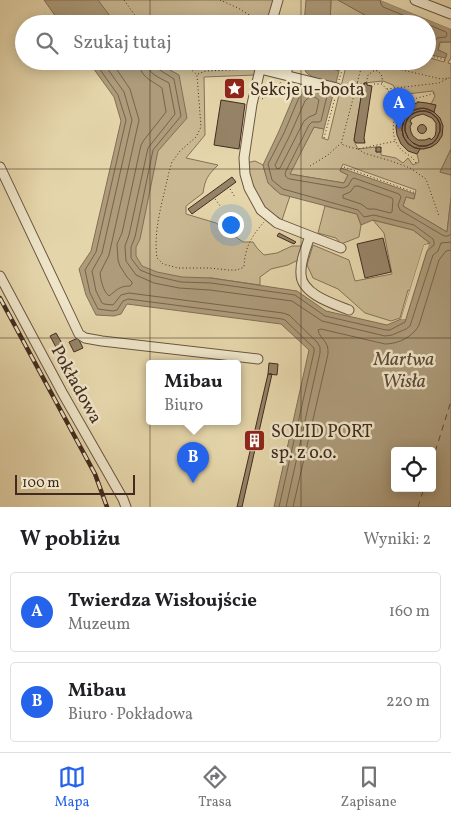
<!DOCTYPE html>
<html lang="pl">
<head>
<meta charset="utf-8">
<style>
	:root { --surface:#fff; --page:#f6f6f6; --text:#202124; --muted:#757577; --line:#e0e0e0; --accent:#2563eb }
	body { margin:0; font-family:Vollkorn,serif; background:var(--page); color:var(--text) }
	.controls { position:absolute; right:15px; bottom:15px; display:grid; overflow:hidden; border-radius:5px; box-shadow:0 2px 12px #0003 }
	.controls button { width:45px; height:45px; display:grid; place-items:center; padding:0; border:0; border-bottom:1px solid var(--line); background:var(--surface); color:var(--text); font:25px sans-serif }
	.scale { position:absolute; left:15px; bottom:12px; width:120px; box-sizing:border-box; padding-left:5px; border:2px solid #412b1e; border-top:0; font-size:14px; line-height:18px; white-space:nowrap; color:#412b1e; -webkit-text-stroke:4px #eee4c8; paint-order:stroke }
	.you { position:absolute; left:230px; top:224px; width:18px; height:18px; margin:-12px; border:4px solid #fff; border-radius:50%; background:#1a73e8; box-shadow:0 0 0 8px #1a73e833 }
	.badge { display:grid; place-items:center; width:32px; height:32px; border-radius:50%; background:var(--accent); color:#fff; font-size:16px; font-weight:700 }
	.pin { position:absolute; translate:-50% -41px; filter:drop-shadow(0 1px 2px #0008) }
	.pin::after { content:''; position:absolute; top:26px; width:18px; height:15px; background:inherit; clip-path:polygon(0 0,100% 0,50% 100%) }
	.popup { position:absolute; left:146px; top:360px; width:95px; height:65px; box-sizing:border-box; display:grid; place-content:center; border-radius:5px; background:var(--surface); filter:drop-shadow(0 1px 4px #0005); font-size:16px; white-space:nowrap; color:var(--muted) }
	.popup b { font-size:19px; color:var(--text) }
	.popup::after { content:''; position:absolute; left:50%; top:100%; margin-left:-10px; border:10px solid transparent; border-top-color:var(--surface) }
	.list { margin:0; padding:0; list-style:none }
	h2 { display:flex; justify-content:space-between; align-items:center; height:65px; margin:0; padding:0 20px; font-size:21px }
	h2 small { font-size:16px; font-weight:400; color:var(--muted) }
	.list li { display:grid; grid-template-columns:32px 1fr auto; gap:15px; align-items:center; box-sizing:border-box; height:80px; margin:0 10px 10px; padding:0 10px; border:1px solid var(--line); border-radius:5px }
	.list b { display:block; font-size:19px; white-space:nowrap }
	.list p { margin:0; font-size:16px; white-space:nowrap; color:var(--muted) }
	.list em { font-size:16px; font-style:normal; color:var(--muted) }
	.icon { flex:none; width:28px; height:28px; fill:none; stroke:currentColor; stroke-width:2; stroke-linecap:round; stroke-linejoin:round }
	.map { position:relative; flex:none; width:451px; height:507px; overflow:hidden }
	.search { position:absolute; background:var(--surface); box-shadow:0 2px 12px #0003; left:15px; right:15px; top:15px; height:55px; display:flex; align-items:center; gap:12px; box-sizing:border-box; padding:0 18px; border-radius:28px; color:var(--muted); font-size:19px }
	.sheet { height:245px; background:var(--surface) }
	nav { display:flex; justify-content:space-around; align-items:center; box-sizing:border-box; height:70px; border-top:1px solid var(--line); background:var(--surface); font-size:14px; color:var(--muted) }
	nav a { display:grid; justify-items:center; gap:2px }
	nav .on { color:var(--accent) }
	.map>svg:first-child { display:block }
	.green { fill:#c9b892; stroke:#857258; fill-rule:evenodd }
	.water { fill:#ad9b7a; stroke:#826e55; fill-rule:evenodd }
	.pier { fill:#e5d5aa }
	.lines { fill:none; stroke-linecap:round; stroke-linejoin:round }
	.shore { stroke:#77634c; stroke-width:1 }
	.ferry { stroke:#5c4735; stroke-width:1; stroke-dasharray:6 5; stroke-linecap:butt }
	.building { fill:#968367; stroke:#412b1e; fill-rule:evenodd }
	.minor-casing { stroke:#6a5641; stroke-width:11 }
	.path { stroke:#412b1e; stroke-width:1; stroke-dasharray:1 2.5; stroke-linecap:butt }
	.minor { stroke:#eee4c8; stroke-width:9 }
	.rail-casing { stroke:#412b1e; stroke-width:4.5 }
	.rail { stroke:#eee4c8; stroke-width:2.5; stroke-dasharray:8; stroke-linecap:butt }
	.grid { fill:none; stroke:#412b1e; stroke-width:1; stroke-opacity:0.55 }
	.labels { text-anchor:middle; stroke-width:5; stroke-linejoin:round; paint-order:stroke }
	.poi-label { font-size:18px; fill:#412b1e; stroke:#eee4c8; text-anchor:start }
	.street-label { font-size:18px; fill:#412b1e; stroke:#eee4c8 }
	.water-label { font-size:19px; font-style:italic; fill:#5c4735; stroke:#eee4c8 }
</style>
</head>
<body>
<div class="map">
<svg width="451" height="507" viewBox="0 0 451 507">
	<rect width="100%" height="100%" fill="#e5d5aa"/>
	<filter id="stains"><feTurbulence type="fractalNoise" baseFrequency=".004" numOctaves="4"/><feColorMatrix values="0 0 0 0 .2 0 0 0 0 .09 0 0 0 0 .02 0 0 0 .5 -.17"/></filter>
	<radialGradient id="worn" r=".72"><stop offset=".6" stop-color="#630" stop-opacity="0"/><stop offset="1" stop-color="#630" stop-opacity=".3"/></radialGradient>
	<path class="green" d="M80 0H274L268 24H99Z
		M331 0H338L381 24H330Z
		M440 42H451V59H450L448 63 451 64V149L440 172 451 175V198L447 232 403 206 406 197 414 199 416 190 343 164 340 171 348 175 344 183 289 174 314 127 324 129 322 138 328 140 347 62 344 61H427V57L444 62 447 54 438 50ZM383 81 393 85 398 94 402 98 407 94 433 91 435 96 431 104 435 105 434 112C449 127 443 149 420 149L417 154 419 162 413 165 408 158 403 163 396 158 381 155V152H376V147L358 149 354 141 363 85 364 83Z
		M132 61H258L255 75 204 77 205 135 186 158 218 165C208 175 205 179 203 193L186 206V214L216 223 243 242H253L257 248 264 255 277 253 292 246H302L298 260 288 265 271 269 260 277V285L211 278 149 283 128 242Z
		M329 61H342L339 71 329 68Z
		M255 161 263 165C268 183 270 191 290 196L282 220 268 211 255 196 246 163Z
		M325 206 357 214 361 225 359 237 341 244 336 238 318 233Z
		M373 220 413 230 431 244 410 291 408 290 400 318 391 321 365 313 338 289 313 278 307 265 313 245 349 260 355 281 392 274 384 233Z"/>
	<path class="water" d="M44 0H98L116 24H61Z
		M306 0H331L330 24H304Z
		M338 0H380L451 29V42H440L438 50 447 54 445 58 427 54V24H381Z
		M88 61H154L179 75 187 118 158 151 140 239 136 247V256L142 266 157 272 182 277 211 278 297 291 326 311 387 325 401 319 424 245 430 243 413 230 373 220 361 225 357 214 280 194 268 183 263 165 279 131 296 91 308 86H314L316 78C305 74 305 72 303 61H329V68L339 71 336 83 323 80 334 91 324 129 314 127 290 174 344 183 348 175 340 171 341 168 415 194 414 199 406 197 403 206 447 232 451 198V507H274L309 350 281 324 127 304 121 314 114 316 96 315 86 295 79 269 91 251 121 121 114 97ZM395 451H432V488H395Z
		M451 149V175L440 172Z"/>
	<path class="pier" d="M380 0H387L451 26V29Z
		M429 244 406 319H401L424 245Z"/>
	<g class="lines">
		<path class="shore" d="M380 0 381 4 383 7 425 24
			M427 24 446 32 447 34 446 37 437 38 435 41 433 49H427
			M94 61 118 95 126 120 96 252 85 270 90 293 98 309 113 311 117 310 123 301 128 299 282 319 285 320 314 348V352L279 507
			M102 61 124 92 132 120 102 253 92 271 96 291 102 303 104 304 113 305 121 295 129 293 283 313 289 315 317 342 320 347V353L286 507
			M111 61 130 89 139 120 109 255 100 273C101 281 103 291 109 296 117 290 119 286 130 286L132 284V282L127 277 120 266 118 260 117 244 122 233 141 145 144 140 166 112 162 88C151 80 139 77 139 61
			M146 61C147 74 159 77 169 83L175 114 148 148 129 235 125 246 126 261 136 275 154 283 179 288 210 290 292 301 322 321 385 336 392 335 406 329 410 326 433 255 438 251 441 243 451 242
			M152 61 153 65 155 67 174 79 181 116 153 150 135 237 131 247V258L140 270 155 276 181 282 211 283 295 295 325 316 386 330H390L405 322 427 251 434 245V242L433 239 414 225 374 215 364 217 358 210 283 189 272 180 268 164 284 133 300 95 309 91H316L327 96 321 121 319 122H312L309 125 286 171C284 175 286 178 290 179L343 188 348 186 352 179 354 178 399 194 401 197 398 205 400 210 444 236H448L451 234
			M310 97H315L319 100 316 114 309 117 304 121 280 168 277 169 275 165 290 135 305 101Z
			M355 186H358L392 198 393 200 392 212 390 213 375 209H368L361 204 343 198V195L350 192Z
			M293 507 328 354C329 340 320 340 318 330L321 329 385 344C398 344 413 337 419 325L439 260 446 251 451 250"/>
		<path class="ferry" d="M432 462 451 401
			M418 507 424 488"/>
	</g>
	<path class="building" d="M364 83H367V85L372 86 364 138 365 143H356L354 140 363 85H364Z
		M221 100 245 104 239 149 214 145Z
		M419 102 427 103 436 105 434 112 424 108 414 110 405 118 402 128 403 136 407 142 413 147 420 149 417 154 408 151 401 144 397 135 396 127 399 116 403 110 409 106Z
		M420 108 428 109 434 112 440 118 443 126 442 136 437 143 431 147 423 149 415 148 408 144 404 138 402 130 403 122 407 115 414 110ZM419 111H427L431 113 437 118 440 124V131L437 138 433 143 426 146H419L413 143 408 138 405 131V124L409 117 412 114Z
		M424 111 431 113 437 118 440 124V131L437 138 433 143 426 146H419L413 143 408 138 405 131V127L407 119 412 114 417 112ZM423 114 432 118 436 123V131L435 136 431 140 430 138 425 140H418L413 136 411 132 410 127 412 123 410 122 411 119 416 116Z
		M417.5 129a4.5 4.5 0 1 1 9 0a4.5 4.5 0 1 1-9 0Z
		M376 147H381V152H376Z
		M232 177 236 182 192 214 188 209Z
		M279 233 296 242 294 244 277 236Z
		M383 238 391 272 365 278 357 244Z
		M56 333 63 345 57 349 50 336Z
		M78 338 83 348 74 352 69 342Z
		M269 363 278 364 277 375 268 374Z
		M268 374H272L242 507H237Z"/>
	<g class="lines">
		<defs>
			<path id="minor" d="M415 0 451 14
				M271 24 278 0
				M262 61 252 104 244 158 245 174 249 188 261 210 277 223 341 248
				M260 69 337 88
				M287 75V61
				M0 167 79 334 85 338 102 341 258 359
				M310 236C306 248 300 261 301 274 301 294 334 304 349 310
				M0 276 63 394 123 499 126 507"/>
		</defs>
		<use href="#minor" class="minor-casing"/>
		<path class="path" d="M124 0 141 24
			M220 0 238 8 262 23
			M342 17 345 24
			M427 55 445 60
			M182 61 197 75 201 127 196 137 180 151 172 162 169 172C163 200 153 230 157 258L163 264 178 268H210L228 270H237L244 267C245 247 251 237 264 222
			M363 61 341 144 349 147 358 149 396 141
			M364 61 441 79 449 78
			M198 74 206 71 251 69
			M339 80 344 64
			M357 83 366 84 368 75 375 70C382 73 383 77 382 84
			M374 84H382L390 93 397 110
			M387 89 439 83 451 77
			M262 99 273 93 281 82
			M418 101V103
			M324 138 335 98
			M358 149 364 153 391 161 410 168 426 179 439 216
			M416 163C412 155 404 154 399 147 389 134 392 110 408 102 416 97 425 97 434 93
			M310 166 328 155 340 144
			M344 167 416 193
			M230 189 235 197
			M215 199 221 207"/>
		<use href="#minor" class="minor"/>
		<defs>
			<path id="rail" d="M0 298 95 474 107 507"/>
		</defs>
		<use href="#rail" class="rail-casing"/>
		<use href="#rail" class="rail"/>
	</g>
	<path class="grid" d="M150 0V24M301 0V24M150 61V507M301 61V507M0 169H451M0 338H451"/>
	<defs>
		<symbol id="sight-square" viewBox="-11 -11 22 22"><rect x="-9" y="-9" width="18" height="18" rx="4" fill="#8f2418" stroke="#eee4c8"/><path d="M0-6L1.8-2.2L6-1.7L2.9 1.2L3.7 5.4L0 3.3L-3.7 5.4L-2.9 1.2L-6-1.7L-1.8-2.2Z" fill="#fff"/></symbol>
		<symbol id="building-square" viewBox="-11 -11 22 22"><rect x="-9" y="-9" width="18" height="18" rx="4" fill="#8f2418" stroke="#eee4c8"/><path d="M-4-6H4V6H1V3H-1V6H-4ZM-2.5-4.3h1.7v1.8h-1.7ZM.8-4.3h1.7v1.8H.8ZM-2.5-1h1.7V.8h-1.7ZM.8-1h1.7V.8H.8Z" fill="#fff"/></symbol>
	</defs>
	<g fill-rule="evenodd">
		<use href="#sight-square" x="222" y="76" width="25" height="25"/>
		<use href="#building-square" x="242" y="428" width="25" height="25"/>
	</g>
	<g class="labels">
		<g class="poi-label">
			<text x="250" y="95">Sekcje u-boota</text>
			<text x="271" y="437">SOLID PORT<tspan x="271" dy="21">sp. z o.o.</tspan></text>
		</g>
		<g class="street-label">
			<text transform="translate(77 384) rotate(61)" y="6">Pokładowa</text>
		</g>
		<g class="water-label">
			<text x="404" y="365">Martwa<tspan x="404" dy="22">Wisła</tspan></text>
		</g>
	</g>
	<rect width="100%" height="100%" filter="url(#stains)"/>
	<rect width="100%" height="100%" fill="url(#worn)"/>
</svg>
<div class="controls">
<button><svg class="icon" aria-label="locate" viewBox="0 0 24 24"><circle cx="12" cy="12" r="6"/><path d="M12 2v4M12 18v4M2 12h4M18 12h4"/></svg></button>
</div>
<div class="scale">100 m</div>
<div class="you"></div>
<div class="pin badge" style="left:399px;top:129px">A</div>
<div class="pin badge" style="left:193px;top:483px">B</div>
<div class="popup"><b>Mibau</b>Biuro</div>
<div class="search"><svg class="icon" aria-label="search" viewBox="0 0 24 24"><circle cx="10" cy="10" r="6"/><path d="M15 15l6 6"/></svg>Szukaj tutaj</div>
</div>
<section class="sheet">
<h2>W pobliżu<small>Wyniki: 2</small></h2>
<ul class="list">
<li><span class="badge">A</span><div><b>Twierdza Wisłoujście</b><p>Muzeum</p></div><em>160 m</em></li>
<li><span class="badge">B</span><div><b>Mibau</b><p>Biuro · Pokładowa</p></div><em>220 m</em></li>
</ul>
</section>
<nav>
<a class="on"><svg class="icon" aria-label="map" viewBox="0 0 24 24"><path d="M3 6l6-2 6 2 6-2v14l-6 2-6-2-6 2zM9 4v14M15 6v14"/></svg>Mapa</a>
<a><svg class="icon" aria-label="directions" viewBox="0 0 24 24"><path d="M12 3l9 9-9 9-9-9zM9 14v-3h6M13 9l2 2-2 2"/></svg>Trasa</a>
<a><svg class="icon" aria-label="saved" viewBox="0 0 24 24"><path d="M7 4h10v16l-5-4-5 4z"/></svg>Zapisane</a>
</nav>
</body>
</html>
